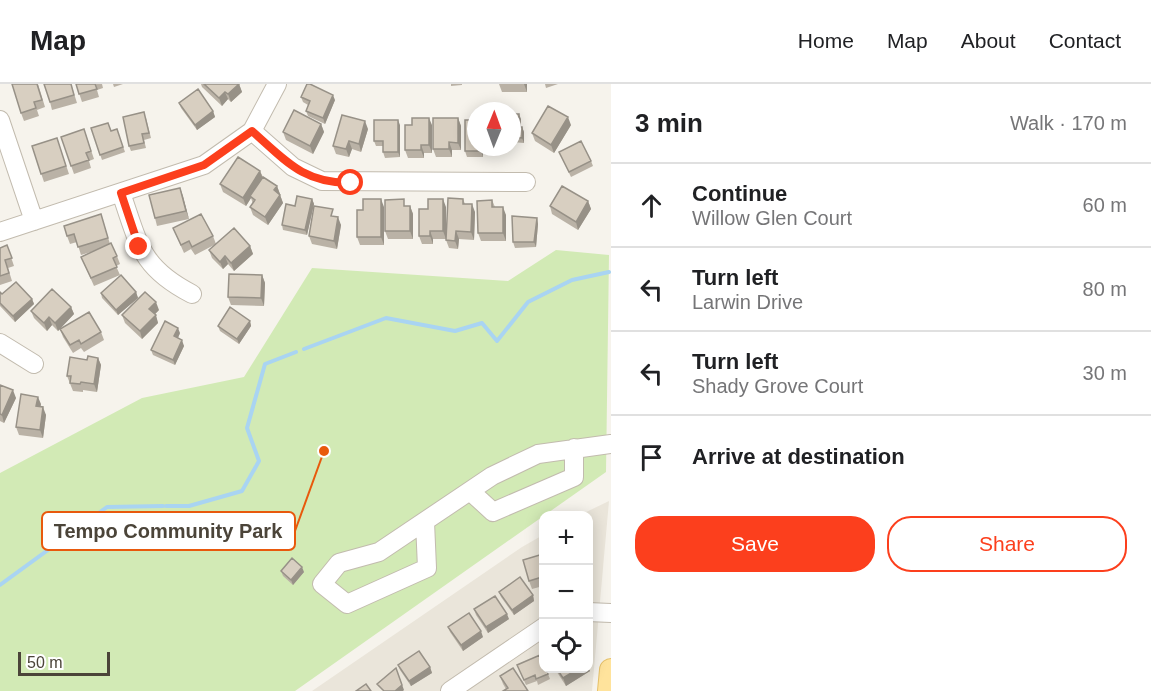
<!DOCTYPE html>
<html lang="en">
<head>
<meta charset="utf-8">
<style>
	:root { --surface:#fff; --page:#f6f6f6; --text:#202124; --muted:#757577; --line:#e0e0e0; --accent:#fc3f1d }
	body { margin:0; font-family:Arial,sans-serif; background:var(--page); color:var(--text) }
	.controls { position:absolute; right:18px; bottom:18px; display:grid; overflow:hidden; border-radius:12px; box-shadow:0 3px 15px #0003 }
	.controls button { width:54px; height:54px; display:grid; place-items:center; padding:0; border:0; border-bottom:2px solid var(--line); background:var(--surface); color:var(--text); font:30px sans-serif }
	.compass { position:absolute; left:467px; top:18px; width:54px; height:54px; border-radius:50%; background:var(--surface); box-shadow:0 3px 15px #0003; rotate:1deg }
	.scale { position:absolute; left:18px; bottom:15px; width:92px; box-sizing:border-box; padding-left:6px; border:3px solid #4b4439; border-top:0; font-size:16px; line-height:21px; white-space:nowrap; color:#4b4439; -webkit-text-stroke:4px #fff; paint-order:stroke }
	.stop { position:absolute; width:18px; height:18px; margin:-14px; border:4px solid #fc3f1d; border-radius:50%; background:#fff }
	.stop.end { background:#fc3f1d; border-color:#fff; box-shadow:0 2px 6px #0008 }
	.list { margin:0; padding:0; list-style:none }
	h2 { display:flex; justify-content:space-between; align-items:center; height:78px; margin:0; padding:0 24px; font-size:26px }
	h2 small { font-size:20px; font-weight:400; color:var(--muted) }
	.list li { display:grid; grid-template-columns:39px 1fr auto; gap:18px; align-items:center; box-sizing:border-box; height:84px; padding:0 24px; border-top:2px solid var(--line) }
	.list b { display:block; font-size:22px; white-space:nowrap }
	.list p { margin:0; font-size:20px; white-space:nowrap; color:var(--muted) }
	.list em { font-size:20px; font-style:normal; color:var(--muted) }
	.actions { display:flex; gap:12px; padding:18px 24px }
	.actions a { flex:1; padding:14px 0; border:2px solid var(--accent); border-radius:24px; text-align:center; font-size:21px; color:var(--accent) }
	.actions .main { background:var(--accent); color:#fff }
	.icon { flex:none; width:33px; height:33px; fill:none; stroke:currentColor; stroke-width:2; stroke-linecap:round; stroke-linejoin:round }
	.map { position:relative; flex:none; width:611px; height:607px; overflow:hidden }
	header { display:flex; align-items:center; gap:36px; box-sizing:border-box; height:84px; padding:0 30px; background:var(--surface); border-bottom:2px solid var(--line) }
	header strong { font-size:28px }
	nav { display:flex; gap:33px; margin-inline-start:auto; font-size:21px }
	main { display:flex }
	aside { flex:1; background:var(--surface) }
	.map>svg:first-child { display:block }
	.residential { fill:#eae5da }
	.green { fill:#d2eab5 }
	.lines { fill:none; stroke-linecap:round; stroke-linejoin:round }
	.stream { stroke:#a9d4f2; stroke-width:4 }
	.minor-casing { stroke:#c2bbae; stroke-width:20 }
	.major-casing { stroke:#e6c16a; stroke-width:24 }
	.minor { stroke:#fff; stroke-width:18 }
	.major { stroke:#ffe39c; stroke-width:22 }
	.wall { fill:#bab2a6 }
	.shaded-wall { fill:#979187 }
	.building { fill:#d8cfc1; stroke:#979187; stroke-width:1.5 }
	.route { stroke:#fc3f1d; stroke-width:8 }
	.leader { fill:none; stroke:#e8590c; stroke-width:2 }
	.callout-dot { fill:#e8590c; stroke:#fff; stroke-width:2 }
	.callout { fill:#fff; stroke:#e8590c; stroke-width:2 }
	.callout-label { font-size:20px; text-anchor:middle; font-weight:bold; fill:#4b4439 }
</style>
</head>
<body>
<header>
<strong>Map</strong>
<nav><a>Home</a><a>Map</a><a>About</a><a>Contact</a></nav>
</header>
<main>
<div class="map">
<svg width="611" height="607" viewBox="0 0 611 607">
	<rect width="100%" height="100%" fill="#f6f3ec"/>
	<path class="residential" d="M609 417 592 607H312L522 463 543 451 544 584H588V432L580 431Z"/>
	<path class="green" d="M556 166 609 171 606 388 295 607H0V389L142 314 244 293 312 184 508 197Z"/>
	<g class="lines">
		<path class="stream" d="M304 265 386 234 455 247 482 239 497 257 528 218 572 196 609 188
			M166 422H189L242 407 259 377 247 344 265 280 296 268
			M0 501 107 423 163 422"/>
		<defs>
			<path id="minor" d="M0 36 34 137
				M252 47 293 83 322 97 526 98
				M121 109C139 160 140 183 192 210
				M0 148 204 81 252 47 277 0
				M0 259 34 280
				M470 407 493 428 574 393V364
				M425 438 427 484 347 520 322 500 339 479 379 468 492 392 538 370 611 360
				M588 528 611 529
				M450 607 544 543"/>
			<path id="major" d="M609 607 611 586"/>
		</defs>
		<use href="#minor" class="minor-casing"/>
		<use href="#major" class="major-casing"/>
		<use href="#minor" class="minor"/>
		<use href="#major" class="major"/>
	</g>
	<path class="wall" d="M38 0 45 23 37 26 39 32 24 37 21 29Z
		M71 0 77 19 52 26 50 18Z
		M76 0H102L103 4 97 6 99 13 82 18Z
		M113 0H123L114 3Z
		M201 0H239L242 8 231 18 228 15 222 22 202 3Z
		M451 0H462V1L451 2Z
		M499 0H527V8H502Z
		M545 0H558L546 4Z
		M301 13 335 16 325 40 308 32 306 27 308 21 303 18Z
		M179 19 213 27 215 33 197 46 181 24Z
		M512 30 521 35V43H522L524 48V59L512 58Z
		M146 34 151 54 144 56 146 64 131 67 129 62Z
		M458 34 461 42V66H452V73H436L433 65Z
		M321 40 324 48 313 70 286 56 283 48Z
		M400 41V73L385 74 383 68V62H376L374 57Z
		M412 41H432V69H424V74H408L405 66Z
		M571 41 554 69 535 57 532 49Z
		M91 44 111 47 117 45 125 68 102 76Z
		M84 45 94 75 89 77 91 84 74 90 61 53Z
		M368 45 361 68 352 65 349 73 336 70 333 62Z
		M57 54 69 90 44 98 32 62Z
		M476 63H483V73H467L465 67Z
		M559 68 591 77 593 82 571 93Z
		M260 87 263 93 277 102 283 119 268 141 253 131 250 123 253 120 251 114 246 122 223 108 220 100Z
		M180 104 189 135 157 142 155 134Z
		M312 115 314 120 307 151 283 146 282 141 295 122Z
		M463 115 465 120 475 128 474 156 459 155 458 165 449 164 446 156Z
		M492 116 495 123 506 131V157H481L478 149Z
		M588 117 591 125 578 146 552 130 550 122Z
		M407 122H410L413 130V155H388L385 147Z
		M384 123V161H360L357 153 363 126Z
		M446 123V155H433V160H422L419 152 428 125Z
		M101 130 110 160 117 172 120 180 116 182 120 191 94 202 81 173 94 167 81 171 77 158 70 160 67 152Z
		M335 133 341 141 337 165 312 160 309 152Z
		M537 134 538 140 536 163 515 164 513 158Z
		M173 144 213 152 216 160 195 171 191 165 184 169Z
		M7 161 14 182 8 184 12 197 0 201V164Z
		M250 162 253 170 234 187 228 180 223 185 212 174 209 166Z
		M262 191 265 199 264 222 231 221 228 213Z
		M0 208 2 210 32 215 34 220 15 238 0 222Z
		M136 208 138 214 118 231 102 214 101 209Z
		M71 223 74 230 58 247 52 241 47 247 34 234 31 227Z
		M159 226 155 230 158 239 142 255 125 239 122 231Z
		M250 237 251 242 239 260 220 247 218 242Z
		M60 245 101 248 104 256 84 268 81 264 73 269 63 253Z
		M180 249 178 254 184 262 175 281 153 271 151 266Z
		M98 274 101 281 97 308 83 306V308L73 307 67 292 87 276Z
		M0 301 16 314 4 339 0 337Z
		M41 320 40 323 46 331 43 354 19 351 16 343Z
		M588 461 593 483 588 484Z
		M543 470V502L532 505 529 497Z
		M281 487 304 488 293 501 283 492Z
		M499 508 533 511 534 517 514 531 501 513Z
		M474 525 509 535 488 549 476 531Z
		M448 543 483 553 463 567 450 548Z
		M398 581 430 583 432 589 411 602 400 586Z
		M517 581 546 585 550 595 538 601 537 597 526 601Z
		M555 585H588L590 587 566 602Z
		M500 592 528 607 506 605 503 600Z"/>
	<path class="shaded-wall" d="M239 0 242 8 231 18 228 10Z
		M524 0H527V8Z
		M225 8 228 15 222 22 219 14Z
		M333 11 335 16 325 40 323 34Z
		M213 27 215 33 197 46 195 41Z
		M519 30 521 35 520 48 518 43Z
		M568 33 571 41 554 69 551 61Z
		M429 34 432 41V69L429 61Z
		M458 34 461 42V66L458 59Z
		M398 36 400 41V73L398 68Z
		M365 37 368 45 361 68 359 60Z
		M321 40 324 48 313 70 310 62Z
		M522 43 524 48V59L522 54Z
		M349 57 352 65 349 73 346 65Z
		M449 58 452 66V73L449 65Z
		M421 61 424 69V74L421 66Z
		M481 63H483V73L481 67Z
		M260 87 263 95 250 112 251 114 246 122 243 114Z
		M277 102 280 110 277 114 274 106Z
		M180 104 183 112 189 135 186 127Z
		M280 111 283 119 268 141 265 133Z
		M312 115 314 120 307 151 305 146Z
		M381 115 384 123V161L381 153Z
		M443 115 446 123V155L443 147Z
		M588 117 591 125 578 146 576 138Z
		M472 120 475 128 474 156 471 148Z
		M410 122 413 130V155L410 147Z
		M503 123 506 131V157L503 149Z
		M338 133 341 141 337 165 334 157Z
		M537 134 538 140 536 163 534 158Z
		M430 147 433 155V160L430 152Z
		M456 147 459 155 458 165 455 157Z
		M250 162 253 170 234 187 231 179Z
		M225 172 228 180 223 185 220 178Z
		M262 191 265 199 264 222 261 214Z
		M136 208 138 214 118 231 116 226Z
		M32 215 34 220 15 238 13 232Z
		M156 218 159 226 152 233 149 225Z
		M71 223 74 230 58 247 55 239Z
		M156 231 158 239 142 255 140 247Z
		M49 233 52 241 47 247 44 239Z
		M250 237 251 242 239 260 237 255Z
		M178 244 180 249 176 258 174 252Z
		M182 256 184 262 175 281 173 276Z
		M98 274 101 281 97 308 94 300Z
		M13 306 16 314 4 339 2 331Z
		M38 313 41 320 39 330 36 322Z
		M43 323 46 331 43 354 40 346Z
		M588 461 593 483 590 475Z
		M302 483 304 488 293 501 291 496Z
		M533 511 534 517 514 531 512 526Z
		M507 530 509 535 488 549 486 543Z
		M481 547 483 553 463 567 461 561Z
		M430 583 432 589 411 602 409 597Z
		M588 583 590 587 566 602 563 594 578 585H588Z
		M396 584 404 606 403 607H395Z"/>
	<path class="building" d="M12 0H37L42 16 34 18 36 24 21 29Z
		M44 0H71L74 11 50 18Z
		M76 0H95L97 5 79 10Z
		M204 0H239L228 10 225 8 219 14Z
		M307 0H310L333 11 323 34 306 27 310 17 301 13Z
		M198 5 213 27 195 41 179 19Z
		M548 22 568 33 551 61 532 49Z
		M294 26 321 40 310 62 283 48Z
		M144 28 149 49 142 50 144 59 129 62 123 33Z
		M512 30H519L518 43H522V54L512 53Z
		M342 31 365 37 359 60 349 57 346 65 333 62Z
		M412 34H429V61H421V66H405V41H412Z
		M433 34H458V59L449 58V65H433Z
		M374 36H398V68H383V57H374Z
		M465 36H476V63H481V67H465Z
		M108 39 111 47 117 45 123 63 100 71 91 44Z
		M84 45 91 67 86 69 89 76 71 82 61 53Z
		M57 54 66 82 41 90 32 62Z
		M581 57 591 77 569 88 559 68Z
		M238 73 260 87 243 114 220 100Z
		M263 93 277 102 274 106 280 111 265 133 250 123 255 116 250 112Z
		M562 102 588 117 576 138 550 122Z
		M180 104 186 127 155 134 149 111Z
		M297 112 312 115 305 146 282 141 286 120 295 122Z
		M448 114 463 115V120H472L471 148 456 147 455 157 446 156Z
		M363 115H381V153H357V126H363Z
		M404 115V122H410V147H385V116Z
		M428 115H443V147H430V152H419V125H428Z
		M492 116V123H503V149H478L477 117Z
		M314 122 333 125 331 132 338 133 334 157 309 152Z
		M101 130 108 154 78 163 74 150 67 152 64 142Z
		M201 130 213 152 192 163 189 157 181 161 173 144Z
		M512 132 537 134 534 158H513Z
		M234 144 250 162 231 179 225 172 220 178 209 166Z
		M111 159 117 172 113 174 117 183 91 194 81 173Z
		M7 161 12 174 5 176 9 189 0 192V164Z
		M229 190 262 191 261 214 228 213Z
		M121 191 136 208 116 226 101 209Z
		M16 198 32 215 13 232 0 219V208L2 210Z
		M52 205 71 223 55 239 49 233 44 239 31 227Z
		M145 208 156 218 149 225 156 231 140 247 122 231Z
		M230 223 250 237 237 255 218 242Z
		M89 228 101 248 81 260 79 256 70 261 60 245Z
		M165 237 178 244 174 252 182 256 173 276 151 266Z
		M88 272 98 274 94 300 81 298 80 300 70 299 71 292H67L70 273 87 276Z
		M0 301 13 306 2 331 0 330Z
		M21 310 38 313 36 322 43 323 40 346 16 343Z
		M543 470V498L542 493 529 497 523 476Z
		M292 474 302 483 291 496 281 487Z
		M520 493 533 511 512 526 499 508Z
		M495 512 507 530 486 543 474 525Z
		M469 529 481 547 461 561 448 543Z
		M419 567 430 583 409 597 398 581Z
		M540 571 543 579V585H546L548 590 536 595 535 591 524 596 517 581Z
		M396 584 402 601 395 607H384L377 600Z
		M513 584 528 607H503L508 604 500 592Z
		M557 585H578L563 594Z
		M366 600 371 607H356Z"/>
	<g class="lines">
		<path class="route" d="M139 163 121 109 204 81 252 47C286 77 303 99 351 99"/>
	</g>
	<path class="leader" d="M324 367L295 447"/>
	<circle class="callout-dot" cx="324" cy="367" r="6"/>
	<rect class="callout" x="42" y="428" width="253" height="38" rx="6"/>
	<g class="callout-label">
		<text x="168" y="454">Tempo Community Park</text>
	</g>
</svg>
<div class="controls">
<button>+</button>
<button>−</button>
<button><svg class="icon" aria-label="locate" viewBox="0 0 24 24"><circle cx="12" cy="12" r="6"/><path d="M12 2v4M12 18v4M2 12h4M18 12h4"/></svg></button>
</div>
<svg class="compass" viewBox="-18 -18 36 36"><path d="M0-13l5 13h-10z" fill="#e53935"/><path d="M0 13l5-13h-10z" fill="#757577"/></svg>
<div class="scale">50 m</div>
<div class="stop" style="left:351px;top:99px"></div>
<div class="stop end" style="left:139px;top:163px"></div>
</div>
<aside>
<h2>3 min<small>Walk · 170 m</small></h2>
<ul class="list">
<li><svg class="icon" aria-label="ahead" viewBox="0 0 24 24"><path d="M12 20V5M6 11l6-6 6 6"/></svg><div><b>Continue</b><p>Willow Glen Court</p></div><em>60 m</em></li>
<li><svg class="icon" aria-label="left" viewBox="0 0 24 24"><path d="M17 20v-9H6M10 6l-5 5 5 5"/></svg><div><b>Turn left</b><p>Larwin Drive</p></div><em>80 m</em></li>
<li><svg class="icon" aria-label="left" viewBox="0 0 24 24"><path d="M17 20v-9H6M10 6l-5 5 5 5"/></svg><div><b>Turn left</b><p>Shady Grove Court</p></div><em>30 m</em></li>
<li><svg class="icon" aria-label="arrive" viewBox="0 0 24 24"><path d="M6 21V4h12l-3 4 3 4H6"/></svg><div><b>Arrive at destination</b></div></li>
</ul>
<div class="actions"><a class="main">Save</a><a>Share</a></div>
</aside>
</main>
</body>
</html>
